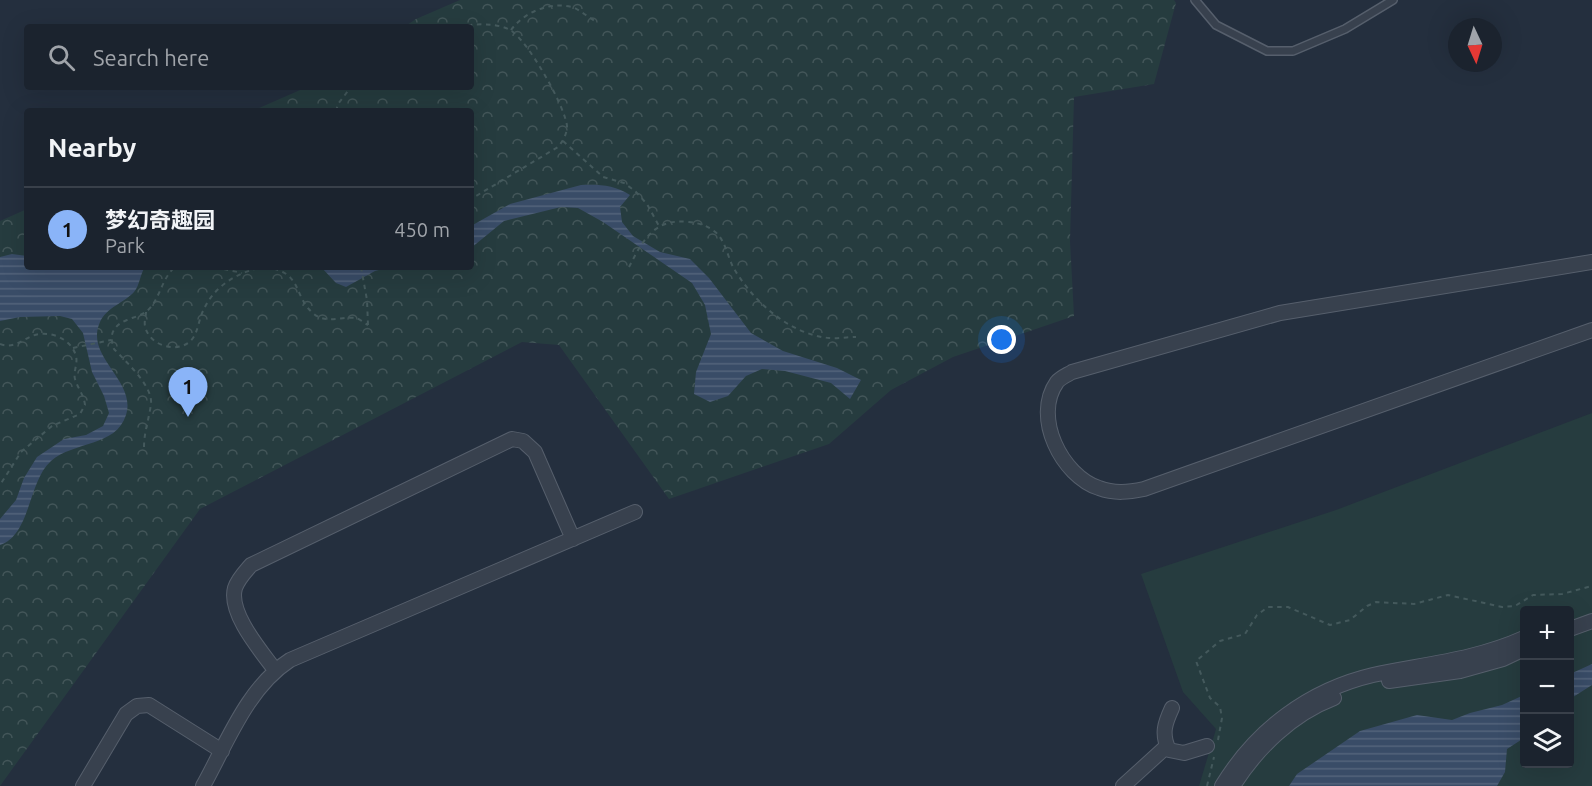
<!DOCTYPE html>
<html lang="en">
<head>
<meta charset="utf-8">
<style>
	:root { --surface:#1b232e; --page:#282f3a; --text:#f1f3f6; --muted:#a0a4aa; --line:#39404a; --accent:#8ab4f8 }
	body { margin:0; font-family:Ubuntu,"Noto Sans SC",sans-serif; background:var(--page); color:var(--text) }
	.controls { position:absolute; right:18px; bottom:18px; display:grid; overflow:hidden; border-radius:6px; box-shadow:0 6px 24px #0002 }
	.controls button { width:54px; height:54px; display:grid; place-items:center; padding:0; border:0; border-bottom:2px solid var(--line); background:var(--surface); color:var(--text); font:30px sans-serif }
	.compass { position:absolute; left:1448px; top:18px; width:54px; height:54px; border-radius:50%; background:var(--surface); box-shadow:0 6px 24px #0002; rotate:176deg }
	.you { position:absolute; left:1002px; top:340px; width:21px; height:21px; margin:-15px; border:4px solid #fff; border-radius:50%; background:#1a73e8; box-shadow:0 0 0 9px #1a73e833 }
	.badge { display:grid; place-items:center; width:39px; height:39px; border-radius:50%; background:var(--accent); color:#111; font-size:20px; font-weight:700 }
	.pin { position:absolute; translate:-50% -50px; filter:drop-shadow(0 2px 3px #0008) }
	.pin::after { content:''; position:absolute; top:32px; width:21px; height:18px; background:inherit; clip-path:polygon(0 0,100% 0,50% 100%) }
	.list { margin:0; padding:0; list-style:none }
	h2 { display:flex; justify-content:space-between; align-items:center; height:78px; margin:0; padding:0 24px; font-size:26px }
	h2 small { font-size:20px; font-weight:400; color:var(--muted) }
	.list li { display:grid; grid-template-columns:39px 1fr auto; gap:18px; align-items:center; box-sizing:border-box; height:84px; padding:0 24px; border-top:2px solid var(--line) }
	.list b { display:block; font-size:22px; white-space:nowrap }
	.list p { margin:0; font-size:20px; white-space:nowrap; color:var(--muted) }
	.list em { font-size:20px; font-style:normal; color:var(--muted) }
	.icon { flex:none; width:33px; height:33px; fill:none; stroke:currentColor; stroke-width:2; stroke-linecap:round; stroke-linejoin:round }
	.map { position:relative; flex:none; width:1592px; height:786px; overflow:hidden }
	.search { position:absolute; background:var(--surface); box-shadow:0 6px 24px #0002; left:24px; top:24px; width:450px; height:66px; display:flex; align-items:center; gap:15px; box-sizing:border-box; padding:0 21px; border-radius:6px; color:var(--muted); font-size:22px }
	.panel { position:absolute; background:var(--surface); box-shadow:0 6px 24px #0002; left:24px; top:108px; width:450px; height:162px; border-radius:6px }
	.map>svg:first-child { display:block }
	.green { fill:#263c3f; fill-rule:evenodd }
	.park { fill:url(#park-crowns) }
	.water { fill:url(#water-rules) }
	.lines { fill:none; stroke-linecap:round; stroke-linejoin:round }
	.lane-casing { stroke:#565f6c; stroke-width:10 }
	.street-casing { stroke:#565f6c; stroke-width:16 }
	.path { stroke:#44595c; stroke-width:2; stroke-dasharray:4.5 4.5; stroke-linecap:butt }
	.lane { stroke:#38414e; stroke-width:7 }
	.street { stroke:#38414e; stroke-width:14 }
</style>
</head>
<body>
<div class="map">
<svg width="1592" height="786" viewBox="0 0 1592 786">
	<defs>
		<pattern id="park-crowns" width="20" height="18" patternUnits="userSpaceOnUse" patternTransform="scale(1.5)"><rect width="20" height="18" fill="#263c3f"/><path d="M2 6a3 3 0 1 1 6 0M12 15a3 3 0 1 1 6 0" fill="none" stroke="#435659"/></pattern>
		<pattern id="water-rules" width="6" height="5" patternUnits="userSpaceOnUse" patternTransform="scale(1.5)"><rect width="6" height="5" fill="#394c67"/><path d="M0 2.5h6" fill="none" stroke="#53647b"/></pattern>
	</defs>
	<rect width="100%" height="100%" fill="#242f3e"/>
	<path class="green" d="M1592 413V786H1199L1216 729 1183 692 1141 574 1336 510ZM1524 610H1570V764H1524Z"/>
	<path class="park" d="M460 0H1174L1176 3 1154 84 1074 97 1070 241 1074 316 953 357 891 390 829 444 669 499 559 345 522 342 200 509 0 786V221L27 209V267H471V111H252L307 87H471V27H404L416 19Z"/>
	<path class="water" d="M581 185C598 184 615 185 630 195L620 207 622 222 633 236 660 252 690 259 709 278 751 333 783 351 837 368 861 380 850 399 831 383 785 371 762 369 746 376 728 396 710 402 694 394 696 372 711 334 705 305 692 283 603 222 578 208 561 207 504 221 471 248V226L510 204Z
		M12 254 27 256V267H145C140 274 140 285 134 292 124 303 107 307 100 322 84 357 137 380 126 415 116 447 74 441 51 461 28 481 31 535 0 545V519L16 500 24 478 37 457 64 439 86 435 103 426 109 413 104 396 92 372 83 333 72 319 60 316 20 317 0 321V257Z
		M321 267H390L375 271 346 287 336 283Z
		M1592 664V685L1570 699V674Z
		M1524 695V738L1507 749 1505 772 1497 786H1289L1297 774 1360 731 1417 715 1452 720 1470 713 1502 705Z"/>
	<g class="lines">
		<defs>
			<path id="lane" d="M1195 0 1216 25 1267 51H1293L1345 29 1393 0"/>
			<path id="street" d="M1592 262 1280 313 1072 372C1067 375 1060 378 1057 382 1032 417 1062 476 1099 488 1115 494 1129 492 1144 489L1592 330
				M1570 629 1592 621
				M275 670C261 651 228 613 235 588 238 579 245 572 251 565L512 439 523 441 535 452 573 539
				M1389 681 1460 671 1503 659 1524 649
				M1172 708C1165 723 1161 734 1169 750L1184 753 1207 746
				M83 786 126 714 137 706 149 705 222 751
				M203 786C227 743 247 688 290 660L635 512
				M1123 786 1167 746
				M1222 786C1256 730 1309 690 1373 675 1425 664 1475 660 1524 638
				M1233 786C1257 748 1292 714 1334 698"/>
		</defs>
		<use href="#lane" class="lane-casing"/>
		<use href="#street" class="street-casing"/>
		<path class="path" d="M450 27C468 25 493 21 510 30 527 39 565 106 567 126 567 134 563 141 558 147L471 199
			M511 30C524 12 552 0 575 8 582 12 588 17 595 21
			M336 111 338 104 351 87
			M563 141 603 177 624 183 635 191 647 204 659 226
			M215 267 242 273
			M265 267C304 272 292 296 314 314 326 324 342 316 356 318 360 319 364 323 368 325
			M361 267 367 300 368 325
			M629 267C643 240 654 218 689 222 698 223 706 225 714 231 725 239 727 255 733 267 752 300 788 334 829 338 837 339 847 337 856 337
			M146 312C146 316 144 322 145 326 149 347 181 355 193 338 198 331 199 319 203 311 214 286 237 272 264 267
			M0 344C16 350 25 336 39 334 55 332 72 341 76 356 78 364 73 372 75 379 78 389 84 395 85 405L80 414 52 426 21 452 0 485
			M73 348 111 340
			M144 447C144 432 149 419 151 404 153 386 126 362 114 349 112 343 110 336 114 330 121 318 137 319 147 311 160 300 161 279 175 267
			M1218 740 1222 718 1220 707 1210 698 1196 661 1220 641 1245 634 1257 615 1268 607H1288L1330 625 1350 620 1367 606 1376 602 1414 604 1448 595 1502 607 1515 606 1533 595 1562 594 1592 586
			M1207 786 1214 757"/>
		<use href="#lane" class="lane"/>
		<use href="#street" class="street"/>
	</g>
</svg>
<div class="controls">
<button>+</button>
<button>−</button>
<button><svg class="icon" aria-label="layers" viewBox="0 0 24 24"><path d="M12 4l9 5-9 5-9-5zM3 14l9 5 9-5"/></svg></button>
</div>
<svg class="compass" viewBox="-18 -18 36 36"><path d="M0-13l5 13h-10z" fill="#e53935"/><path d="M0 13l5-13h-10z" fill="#a0a4aa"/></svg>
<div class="you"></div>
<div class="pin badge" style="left:188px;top:417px">1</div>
<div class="search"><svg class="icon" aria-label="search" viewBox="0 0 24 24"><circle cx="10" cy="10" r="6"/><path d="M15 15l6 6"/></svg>Search here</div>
<section class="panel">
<h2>Nearby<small></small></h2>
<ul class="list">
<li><span class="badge">1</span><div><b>梦幻奇趣园</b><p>Park</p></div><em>450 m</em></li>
</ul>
</section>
</div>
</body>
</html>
